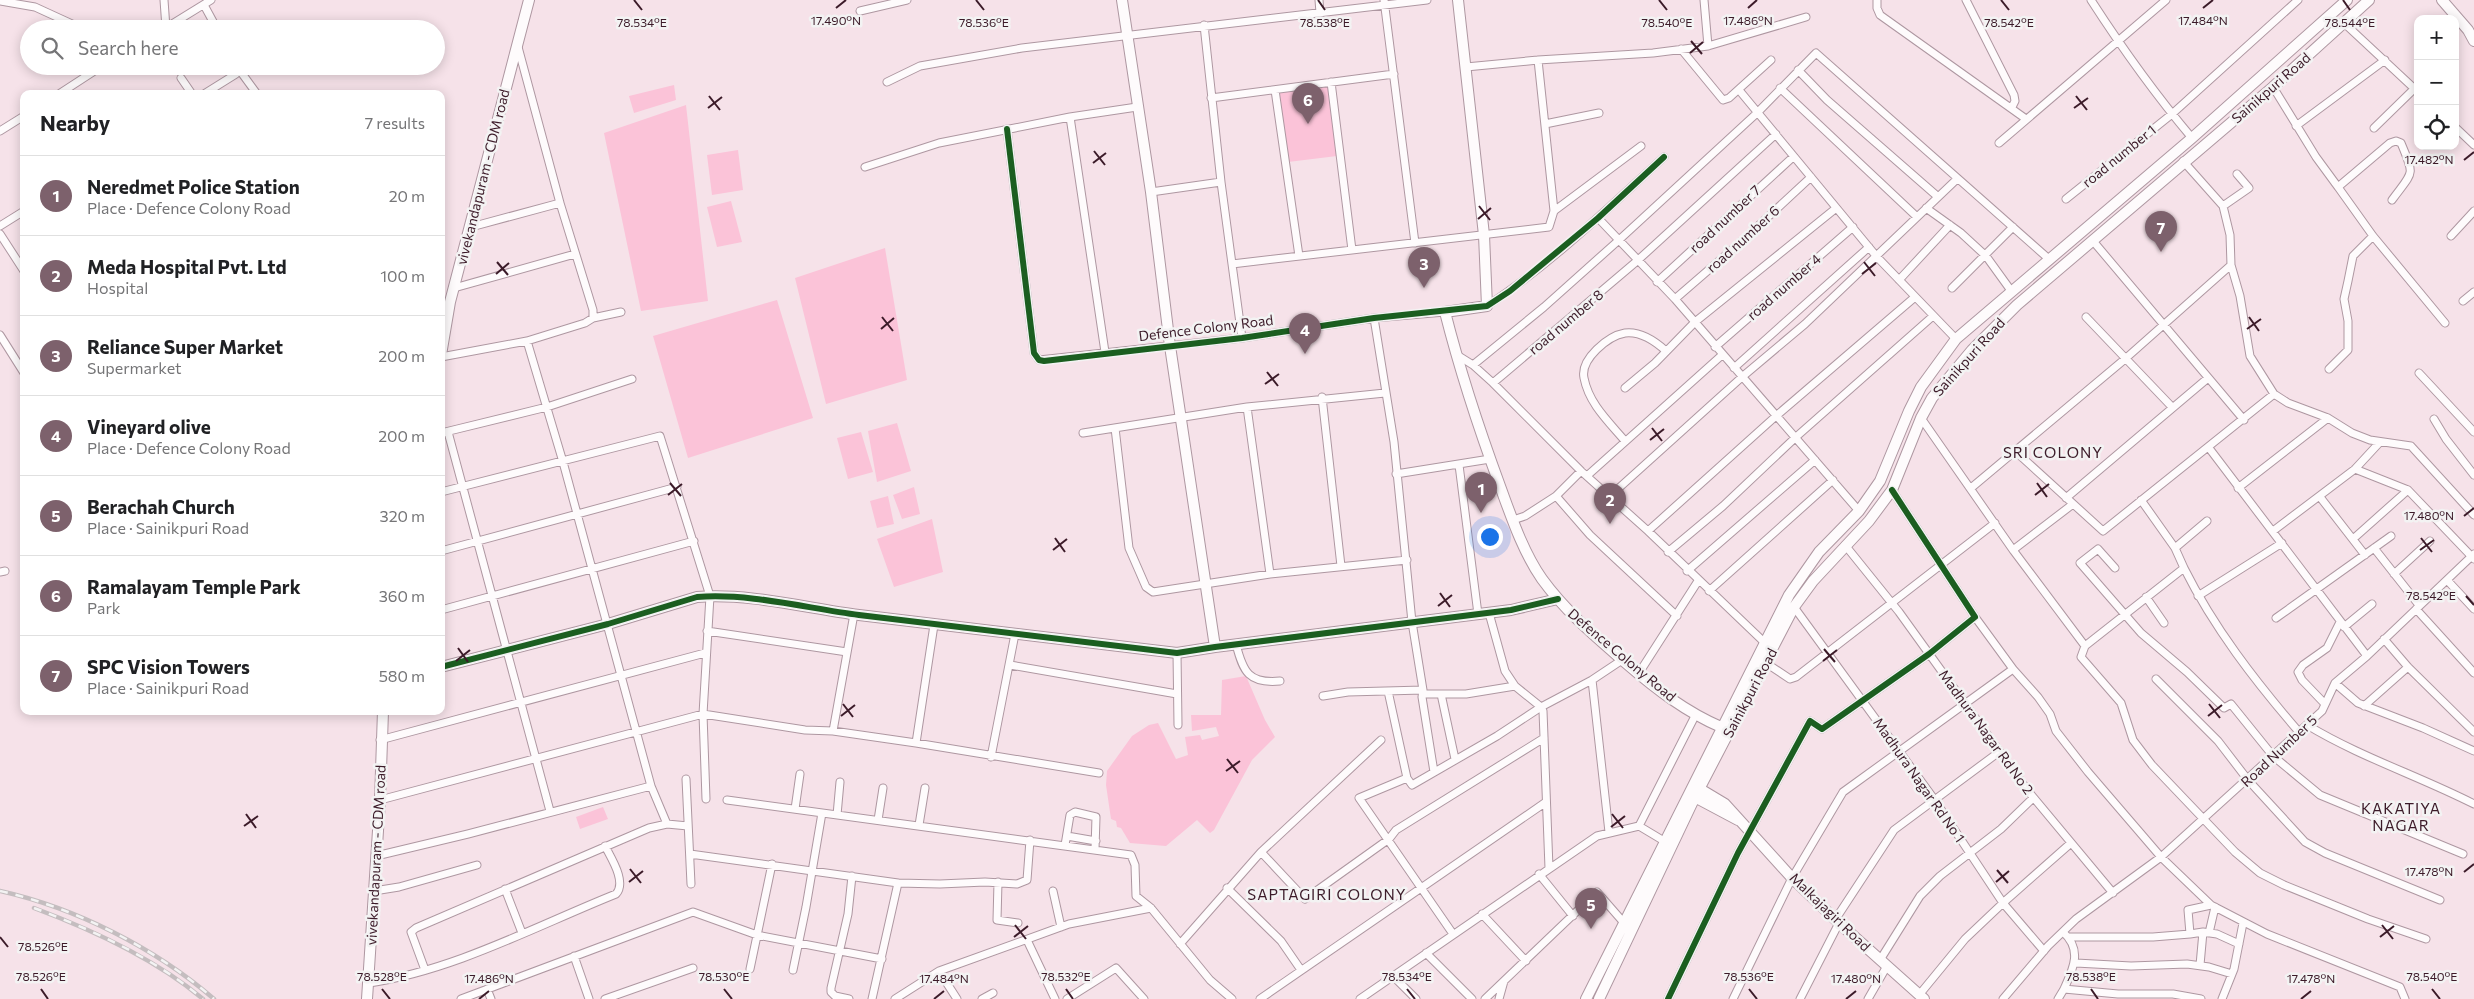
<!DOCTYPE html>
<html lang="en">
<head>
<meta charset="utf-8">
<style>
	:root { --surface:#fff; --page:#f6f6f6; --text:#202124; --muted:#757577; --line:#e0e0e0; --accent:#7d616c }
	body { margin:0; font-family:Commissioner,sans-serif; background:var(--page); color:var(--text) }
	.controls { position:absolute; right:15px; top:15px; display:grid; overflow:hidden; border-radius:10px; box-shadow:0 2px 12px #0003 }
	.controls button { width:45px; height:45px; display:grid; place-items:center; padding:0; border:0; border-bottom:1px solid var(--line); background:var(--surface); color:var(--text); font:25px sans-serif }
	.you { position:absolute; left:1489px; top:536px; width:18px; height:18px; margin:-12px; border:4px solid #fff; border-radius:50%; background:#1a73e8; box-shadow:0 0 0 8px #1a73e833 }
	.badge { display:grid; place-items:center; width:32px; height:32px; border-radius:50%; background:var(--accent); color:#fff; font-size:16px; font-weight:700 }
	.pin { position:absolute; translate:-50% -41px; filter:drop-shadow(0 1px 2px #0008) }
	.pin::after { content:''; position:absolute; top:26px; width:18px; height:15px; background:inherit; clip-path:polygon(0 0,100% 0,50% 100%) }
	.list { margin:0; padding:0; list-style:none }
	h2 { display:flex; justify-content:space-between; align-items:center; height:65px; margin:0; padding:0 20px; font-size:21px }
	h2 small { font-size:16px; font-weight:400; color:var(--muted) }
	.list li { display:grid; grid-template-columns:32px 1fr auto; gap:15px; align-items:center; box-sizing:border-box; height:80px; padding:0 20px; border-top:1px solid var(--line) }
	.list b { display:block; font-size:19px; white-space:nowrap }
	.list p { margin:0; font-size:16px; white-space:nowrap; color:var(--muted) }
	.list em { font-size:16px; font-style:normal; color:var(--muted) }
	.icon { flex:none; width:28px; height:28px; fill:none; stroke:currentColor; stroke-width:2; stroke-linecap:round; stroke-linejoin:round }
	.map { position:relative; flex:none; width:2474px; height:999px; overflow:hidden }
	.search { position:absolute; background:var(--surface); box-shadow:0 2px 12px #0003; left:20px; top:20px; width:425px; height:55px; display:flex; align-items:center; gap:12px; box-sizing:border-box; padding:0 18px; border-radius:28px; color:var(--muted); font-size:19px }
	.panel { position:absolute; background:var(--surface); box-shadow:0 2px 12px #0003; left:20px; top:90px; width:425px; height:625px; border-radius:10px }
	.map>svg:first-child { display:block }
	.green { fill:#fbc3d8 }
	.lines { fill:none; stroke-linecap:round; stroke-linejoin:round }
	.street-casing { stroke:#ae97a1; stroke-width:9 }
	.secondary-casing { stroke:#ae97a1; stroke-width:12 }
	.street { stroke:#fefbfc; stroke-width:7 }
	.secondary { stroke:#fefbfc; stroke-width:10 }
	.rail-casing { stroke:#c4bdbf; stroke-width:4.5 }
	.rail { stroke:#f3f3f3; stroke-width:2.5; stroke-dasharray:8; stroke-linecap:butt }
	.cycleway-casing { stroke:#f3f3f3; stroke-width:9 }
	.cycleway { stroke:#1b5e20; stroke-width:6 }
	.ticks { fill:none; stroke:#3c1b29; stroke-width:2 }
	.labels { text-anchor:middle; stroke-width:5; stroke-linejoin:round; paint-order:stroke }
	.street-label { font-size:14px; fill:#3c1b29; stroke:#f3f3f3 }
	.neighbourhood-label { font-size:15px; letter-spacing:1px; fill:#3c1b29; stroke:#f3f3f3 }
	.ticks-label { font-size:12px; text-anchor:middle; fill:#3c1b29; stroke:#f3f3f3; stroke-width:5; stroke-linejoin:round; paint-order:stroke }
</style>
</head>
<body>
<div class="map">
<svg width="2474" height="999" viewBox="0 0 2474 999">
	<rect width="100%" height="100%" fill="#f6e2e9"/>
	<path class="green" d="M674 85 676 100 634 113 629 96Z
		M1328 86 1337 156 1288 162 1279 93Z
		M686 105 708 301 641 311 604 133Z
		M738 150 743 190 712 195 707 155Z
		M731 201 742 242 717 247 707 207Z
		M885 248 907 380 826 404 795 278Z
		M777 300 813 418 688 458 653 336Z
		M897 423 911 471 877 482 868 431Z
		M861 432 873 472 848 479 837 438Z
		M914 487 920 514 902 519 893 495Z
		M888 496 894 524 877 528 870 501Z
		M932 519 943 572 894 587 877 539Z
		M1246 676 1265 720 1275 737 1252 760 1214 830 1210 833 1197 820 1166 846 1130 843 1121 828 1117 827 1116 821 1111 819 1106 785 1107 771 1132 736 1149 725 1158 723 1176 759 1188 755 1185 737 1200 735 1202 740 1219 736 1216 727 1192 731 1191 715H1221L1222 680Z
		M603 807 608 819 580 829 576 817Z"/>
	<g class="lines">
		<defs>
			<path id="street" d="M164 0 166 28
				M1319 0 1320 13
				M1384 0 1415 243
				M1704 0 1708 46
				M1877 0V8L1880 15 2026 119
				M1966 0 2014 95 2015 101 2012 107
				M2091 0C2122 48 2155 94 2192 138
				M0 1 35 7 83 29
				M204 5 217 29
				M860 11 907 0
				M2344 23 2418 92
				M1204 25 1221 182
				M164 29 211 0
				M518 47 560 203 593 310V318
				M1681 49 1723 100 1729 98 1771 60
				M1466 67 1538 60 1653 53 1708 46 1806 17
				M238 68 257 94
				M1798 70 1827 100 1937 196
				M181 78 192 94
				M887 82 920 66 1022 48 1427 0
				M1331 82 1352 250
				M2273 87 2316 157 2338 187 2390 143 2396 141 2401 143C2415 177 2414 170 2392 200
				M1780 88 1917 217
				M1275 90 1299 256
				M1739 90 1877 257 1956 339
				M59 94 102 66
				M204 94 236 74 238 66
				M1211 98 1394 74
				M1070 117 1105 352
				M1545 124 1599 113
				M2296 126 2385 60
				M2455 127 2474 145
				M2374 128 2414 89
				M1007 129 1034 353 1039 360 1242 338 1374 318 1445 312
				M0 131 24 116
				M1999 143 2166 0
				M2183 161 2223 206 2230 235 2231 265 2240 296 2250 356 2274 394 2288 403 2328 418 2352 433 2370 440 2411 446 2474 515
				M865 167 939 143 1070 117 1137 107
				M2338 187 2373 236 2445 323
				M1151 192 1221 182 1232 264 1549 227 1554 211 1538 60
				M2066 199 2172 114 2298 0
				M2223 206 2249 188 2237 174
				M1926 208 1961 233 1986 256 2012 292
				M1554 211 1641 146
				M1598 218 1675 299 1859 511
				M0 226 24 211
				M471 227 560 203
				M0 234 24 271
				M2451 236 2474 211
				M2093 241 2244 420
				M1232 264 1242 338
				M1899 280 1950 225
				M1657 282 1793 157
				M454 288 575 254
				M1952 288 2013 227
				M1675 299 1742 241 1811 177
				M2463 301 2474 292
				M1487 306C1551 264 1607 209 1664 157
				M2086 317 2172 407
				M1374 318 1394 442 1412 622 1423 690
				M0 335 24 373
				M527 341 563 462 651 786 667 824 688 826
				M1715 347 1853 227
				M1457 355 1473 365 1493 383 1581 471 1648 531 1764 642
				M441 357 527 341 585 323 593 318 621 312
				M1473 365 1544 307 1619 240 1757 113 1816 53 2050 260
				M1734 368 1869 247
				M2329 369 2348 350V321L2344 299 2348 281 2353 256 2373 236
				M2419 373 2474 432
				M1493 383 1637 261 1776 134
				M1625 388 1655 363 1695 322 1835 209
				M1322 397 1341 566
				M1247 407 1270 574
				M1921 418 2013 550 2085 646 2184 568C2214 628 2255 681 2299 732
				M2434 419 2446 439 2474 475
				M1115 428 1129 548 1146 587 1153 592 1270 574 1407 560
				M448 432 550 811
				M441 433 547 407 632 379
				M1083 433 1247 407 1385 393
				M1625 441C1609 422 1589 404 1584 378 1580 359 1608 336 1625 333 1641 331 1655 341 1666 351
				M2209 448 2367 656
				M2015 451 2103 531 2274 394
				M1459 465 1478 614
				M2355 469 2408 490 2474 559
				M1581 471 1556 496 1590 535 1677 616
				M1396 474 1490 459
				M1588 475 1722 355
				M1971 488 2125 359 2231 265
				M2238 488 2328 418
				M441 492 660 436 710 596 703 714 706 799
				M1610 496 1742 377 1805 324 1957 179
				M2320 497 2365 555
				M2066 498 2208 378
				M2141 500 2175 548 2184 568
				M1513 520 1525 516 1556 496
				M1648 531 1776 416 1915 297
				M2273 531 2355 469 2380 442
				M2353 539 2408 490
				M1845 545 1899 612 2028 791 2113 893
				M2175 548 2207 521
				M2374 548 2419 605
				M2013 550 2073 504
				M441 551 677 487
				M1668 552 1723 506 1796 437 1933 316
				M2115 568 2098 549 2080 563 2141 633 2187 672 2224 708 2231 704 2273 756 2320 795 2463 854
				M1687 571 1815 460
				M0 572 5 571
				M2394 574 2430 541
				M2447 580 2474 609
				M1709 591 1833 480
				M2198 596 2282 543
				M2146 597 2164 623
				M1794 607 1934 799 2003 903 2044 951
				M2416 609 2474 673
				M441 610 694 541
				M2276 618 2391 536
				M2344 627 2372 604
				M707 631 847 652
				M2384 639 2408 667 2474 732
				M1236 644C1243 672 1249 684 1280 681
				M2085 646 2081 657 2121 703 2133 740 2152 765 2235 852 2260 873 2284 885 2368 919 2426 939
				M1177 653 1178 725
				M1766 663 1790 679 1796 677 1995 523
				M1010 665 1177 694
				M2013 669 2038 697 2050 714 2056 731 2088 772 2161 857 2211 905 2267 934 2400 987 2405 999
				M1639 673 1698 581
				M2156 679 2218 741 2248 780 2305 842 2325 853 2440 900
				M2335 683 2358 703 2423 728 2474 751
				M1515 686 1541 707 1592 680
				M1388 691 1407 778
				M1423 694H1466L1515 686 1505 671 1489 613
				M1441 694 1455 759
				M1323 696 1348 692 1423 690 1422 697 1434 772
				M2325 704 2302 680 2298 672 2303 665 2327 648 2340 622
				M2364 706 2408 667
				M2307 725C2360 757 2419 776 2474 804
				M833 731 854 614
				M380 740 705 653
				M916 743 934 625
				M991 757 1015 634
				M686 779 691 884
				M380 800 703 714 805 730 833 731 916 743 1099 773
				M727 800 1131 855 1135 865 1136 896 1151 908 1210 980 1232 999
				M795 809 800 774
				M837 815 840 782
				M878 820 883 788
				M919 825 925 788
				M1639 826 1664 841
				M1609 832 1592 680 1622 660
				M1067 836 1096 841
				M1065 845 1070 815 1075 812 1096 817 1095 849
				M1261 852 1305 899 1389 839 1396 830 1544 738
				M690 854 898 883 940 884 985 882 1017 884 1027 880 1030 840
				M376 856 468 834 651 786
				M1539 874 1573 916
				M998 882 997 920 1018 923
				M1227 888 1281 941 1301 970
				M505 889 522 933
				M374 891 399 887 477 865
				M1053 891 1061 927
				M2004 902 2071 843
				M1482 914 1526 961
				M1835 920 1894 830 1999 752
				M2063 932C2083 950 2073 969 2064 989L2118 994H2173L2201 999
				M2203 932 2217 934 2239 944
				M2209 933 2215 907
				M1453 934 1359 798 1407 778 1412 785 1497 736 1541 707 1543 711 1549 868
				M2190 934 2203 932 2200 965
				M2069 937H2153L2190 934 2188 910 2211 905
				M1027 940 1055 999
				M1180 944 1261 852 1381 740
				M1426 953 1472 999
				M574 956 589 999
				M1880 960 1920 896 1940 876 2001 829 2033 798
				M2076 963 2131 966 2187 964 2209 967 2232 974
				M750 969 772 864
				M425 970 411 932 416 928 649 828 667 824
				M793 970 806 907 822 813
				M939 971 957 999
				M1393 976 1416 999
				M369 983C455 970 536 926 616 894 627 882 611 858 605 846
				M487 989 491 999
				M1919 995 1965 939 2003 903
				M461 999 693 912 757 935 882 959
				M605 999 693 968
				M849 999 835 996 831 992V988L848 914 852 876
				M872 999 898 883
				M895 999 939 971 1069 924 1151 908
				M982 999 993 993
				M1067 999 1116 968 1144 999
				M1260 999 1546 802
				M1360 999 1597 836 1639 826 1695 716
				M1485 999 1597 892 1625 924
				M1499 999 1504 981
				M1668 999 1738 853 1810 721 1822 729 1929 654 1975 617 1892 490
				M1733 999 1792 878 1843 792 2013 669 1975 617
				M1800 999 1839 923
				M1868 999 1887 966
				M2003 999 2048 946 2076 919 2161 857 2322 711 2335 683 2367 656 2474 554
				M2058 999 2064 989
				M2222 999 2234 969 2243 923"/>
			<path id="secondary" d="M1122 0 1151 192 1170 346 1215 647
				M1458 0 1484 235 1487 306 1445 312C1460 371 1479 429 1500 486 1511 516 1523 552 1542 579 1566 612 1596 637 1627 664 1656 689 1686 712 1721 727
				M2442 0 2468 30 2474 41
				M441 355 450 302 529 0
				M441 667 608 624 697 597C751 593 805 608 859 615 965 628 1071 641 1177 653L1215 647 1511 610 1558 599
				M1695 786 1725 804 1792 878 1839 923 1924 999
				M1691 795 1738 820
				M367 999 380 800 383 711
				M1586 999 1789 595 1819 552 1859 511 1880 481 1909 411 1921 387 1956 339 2192 138 2347 0
				M1599 999 1695 797 1794 607 1813 581 1869 521 1892 490 1921 418 1932 398 1972 350 2017 305 2273 87 2369 0"/>
		</defs>
		<use href="#street" class="street-casing"/>
		<use href="#secondary" class="secondary-casing"/>
		<use href="#street" class="street"/>
		<use href="#secondary" class="secondary"/>
		<defs>
			<path id="rail" d="M0 891C76 908 155 948 214 999
				M34 908C93 930 154 958 203 999"/>
		</defs>
		<use href="#rail" class="rail-casing"/>
		<use href="#rail" class="rail"/>
		<defs>
			<path id="cycleway" d="M1007 129 1034 353 1039 360 1044 361 1242 338 1374 318 1487 306 1510 291 1598 218 1664 157
				M441 667 608 624 697 597C751 593 805 608 859 615 965 628 1071 641 1177 653L1215 647 1511 610 1558 599
				M1668 999 1738 853 1810 721 1822 729 1929 654 1975 617 1892 490"/>
		</defs>
		<use href="#cycleway" class="cycleway-casing"/>
		<use href="#cycleway" class="cycleway"/>
	</g>
	<path class="ticks" d="M634 0 642 10M976 0 984 10M1318 0 1325 10M1659 0 1667 10M2001 0 2009 10M2343 0 2350 10M836 8 846 0M1748 8 1757 0M2203 8 2213 0M1691 41 1702 54M1690 53 1703 42M709 96 720 110M2076 96 2087 110M708 108 722 97M2074 108 2088 98M1094 151 1105 165M2464 160 2474 152M1093 163 1106 153M1479 206 1490 220M1478 219 1491 208M497 262 508 275M1864 262 1875 276M496 274 509 263M1862 274 1876 263M882 317 893 331M2249 317 2259 331M881 329 894 318M2247 329 2261 319M1267 372 1278 386M1265 384 1279 374M1652 428 1662 441M1650 440 1664 429M670 483 681 496M2037 483 2047 497M668 495 682 484M2035 495 2049 484M2464 516 2474 508M1055 538 1065 552M2421 538 2432 552M1053 550 1067 539M2420 550 2434 540M1440 593 1450 607M2466 596 2474 605M1438 606 1452 595M458 648 468 662M1824 649 1835 662M456 661 470 650M1823 661 1837 650M843 704 853 717M2209 704 2220 718M841 716 855 705M2208 716 2222 705M1227 759 1238 773M1226 771 1240 761M246 814 256 828M1612 814 1623 828M244 826 258 816M1611 827 1625 816M630 869 641 883M1997 870 2008 883M2464 872 2474 864M629 882 643 871M1996 882 2009 871M1015 925 1026 939M2382 925 2393 939M0 937 8 947M1014 937 1028 926M2380 937 2394 926M41 989 48 999M382 989 390 999M724 989 732 999M1066 989 1073 999M1407 989 1415 999M1749 989 1757 999M2091 989 2098 999M2432 989 2440 999M479 999 489 991M934 999 944 991M1846 999 1856 991M2301 999 2311 991"/>
	<g class="labels">
		<g class="street-label">
			<text transform="translate(2271 88) rotate(-41)" y="5">Sainikpuri Road</text>
			<text transform="translate(2119 156) rotate(-39)" y="5">road number 1</text>
			<text transform="translate(483 177) rotate(-76)" y="5">vivekandapuram - CDM road</text>
			<text transform="translate(1725 219) rotate(-43)" y="5">road number 7</text>
			<text transform="translate(1743 239) rotate(-42)" y="5">road number 6</text>
			<text transform="translate(1784 287) rotate(-41)" y="5">road number 4</text>
			<text transform="translate(1566 322) rotate(-40)" y="5">road number 8</text>
			<text transform="translate(1206 328) rotate(-7)" y="5">Defence Colony Road</text>
			<text transform="translate(1969 357) rotate(-48)" y="5">Sainikpuri Road</text>
			<text transform="translate(1622 655) rotate(40)" y="5">Defence Colony Road</text>
			<text transform="translate(1750 693) rotate(-62)" y="5">Sainikpuri Road</text>
			<text transform="translate(1986 732) rotate(54)" y="5">Madhura Nagar Rd No 2</text>
			<text transform="translate(2279 751) rotate(-43)" y="5">Road Number 5</text>
			<text transform="translate(1919 780) rotate(55)" y="5">Madhura Nagar Rd No 1</text>
			<text transform="translate(376 855) rotate(-87)" y="5">vivekandapuram - CDM road</text>
			<text transform="translate(1830 912) rotate(44)" y="5">Malkajagiri Road</text>
		</g>
		<g class="neighbourhood-label">
			<text x="2053" y="458">SRI COLONY</text>
			<text x="2401" y="814">KAKATIYA<tspan x="2401" dy="17">NAGAR</tspan></text>
			<text x="1327" y="900">SAPTAGIRI COLONY</text>
		</g>
	</g>
	<g class="ticks-label">
		<text x="2203" y="25">17.484°N</text>
		<text x="836" y="25">17.490°N</text>
		<text x="1748" y="25">17.486°N</text>
		<text x="1667" y="27">78.540°E</text>
		<text x="2350" y="27">78.544°E</text>
		<text x="642" y="27">78.534°E</text>
		<text x="984" y="27">78.536°E</text>
		<text x="1325" y="27">78.538°E</text>
		<text x="2009" y="27">78.542°E</text>
		<text x="2429" y="164">17.482°N</text>
		<text x="2429" y="520">17.480°N</text>
		<text x="2431" y="600">78.542°E</text>
		<text x="2429" y="876">17.478°N</text>
		<text x="43" y="951">78.526°E</text>
		<text x="41" y="981">78.526°E</text>
		<text x="382" y="981">78.528°E</text>
		<text x="724" y="981">78.530°E</text>
		<text x="1066" y="981">78.532°E</text>
		<text x="1407" y="981">78.534°E</text>
		<text x="1749" y="981">78.536°E</text>
		<text x="2091" y="981">78.538°E</text>
		<text x="2432" y="981">78.540°E</text>
		<text x="489" y="983">17.486°N</text>
		<text x="944" y="983">17.484°N</text>
		<text x="1856" y="983">17.480°N</text>
		<text x="2311" y="983">17.478°N</text>
	</g>
</svg>
<div class="controls">
<button>+</button>
<button>−</button>
<button><svg class="icon" aria-label="locate" viewBox="0 0 24 24"><circle cx="12" cy="12" r="6"/><path d="M12 2v4M12 18v4M2 12h4M18 12h4"/></svg></button>
</div>
<div class="you"></div>
<div class="pin badge" style="left:1481px;top:513px">1</div>
<div class="pin badge" style="left:1610px;top:524px">2</div>
<div class="pin badge" style="left:1424px;top:288px">3</div>
<div class="pin badge" style="left:1305px;top:354px">4</div>
<div class="pin badge" style="left:1591px;top:929px">5</div>
<div class="pin badge" style="left:1308px;top:124px">6</div>
<div class="pin badge" style="left:2161px;top:252px">7</div>
<div class="search"><svg class="icon" aria-label="search" viewBox="0 0 24 24"><circle cx="10" cy="10" r="6"/><path d="M15 15l6 6"/></svg>Search here</div>
<section class="panel">
<h2>Nearby<small>7 results</small></h2>
<ul class="list">
<li><span class="badge">1</span><div><b>Neredmet Police Station</b><p>Place · Defence Colony Road</p></div><em>20 m</em></li>
<li><span class="badge">2</span><div><b>Meda Hospital Pvt. Ltd</b><p>Hospital</p></div><em>100 m</em></li>
<li><span class="badge">3</span><div><b>Reliance Super Market</b><p>Supermarket</p></div><em>200 m</em></li>
<li><span class="badge">4</span><div><b>Vineyard olive</b><p>Place · Defence Colony Road</p></div><em>200 m</em></li>
<li><span class="badge">5</span><div><b>Berachah Church</b><p>Place · Sainikpuri Road</p></div><em>320 m</em></li>
<li><span class="badge">6</span><div><b>Ramalayam Temple Park</b><p>Park</p></div><em>360 m</em></li>
<li><span class="badge">7</span><div><b>SPC Vision Towers</b><p>Place · Sainikpuri Road</p></div><em>580 m</em></li>
</ul>
</section>
</div>
</body>
</html>
